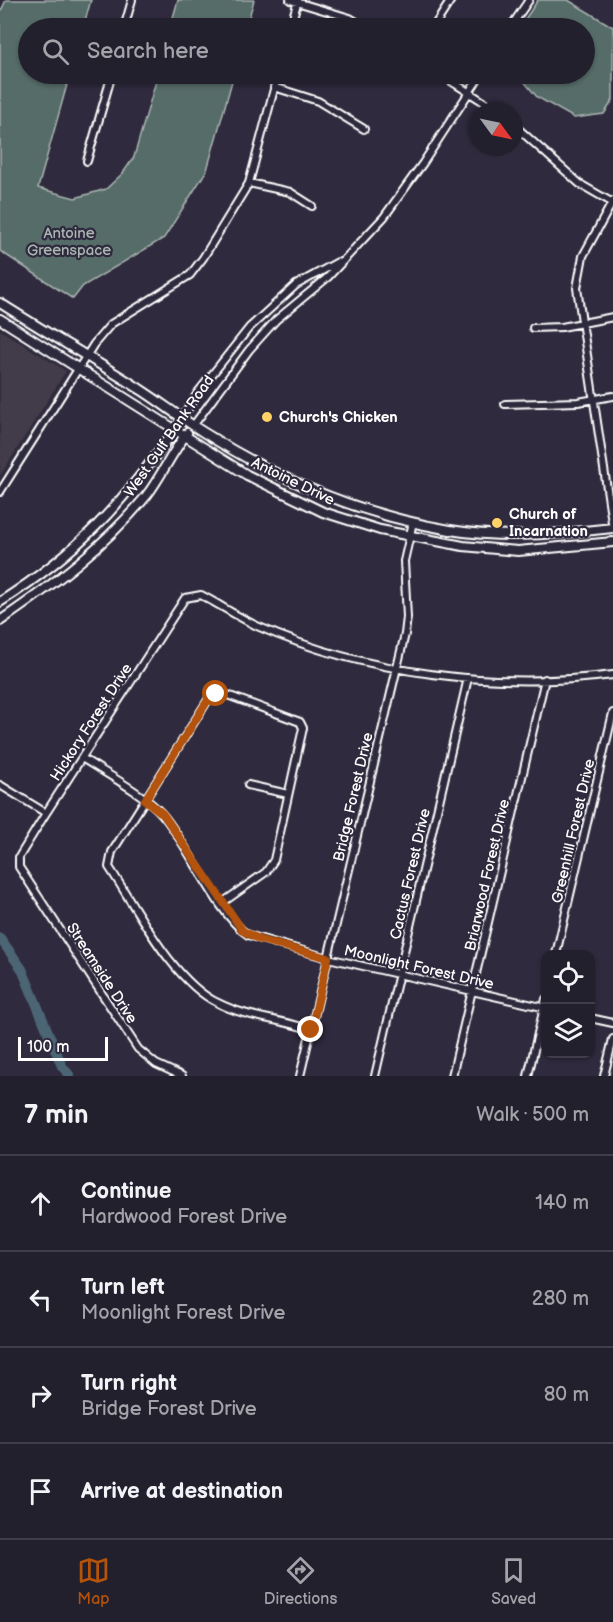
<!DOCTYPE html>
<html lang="en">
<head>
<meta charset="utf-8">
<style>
	:root { --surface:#23202e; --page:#2b2836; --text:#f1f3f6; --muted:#a3a3aa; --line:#403e4a; --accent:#b45309 }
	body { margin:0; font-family:"Balsamiq Sans",sans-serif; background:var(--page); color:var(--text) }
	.controls { position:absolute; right:18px; bottom:18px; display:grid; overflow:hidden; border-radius:12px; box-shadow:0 2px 4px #0004 }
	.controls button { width:54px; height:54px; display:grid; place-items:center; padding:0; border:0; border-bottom:2px solid var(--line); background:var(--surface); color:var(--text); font:30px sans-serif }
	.compass { position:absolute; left:469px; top:102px; width:54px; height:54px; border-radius:50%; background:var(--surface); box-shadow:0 2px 4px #0004; rotate:123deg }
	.scale { position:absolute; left:18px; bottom:15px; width:90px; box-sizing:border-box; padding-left:6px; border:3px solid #fff; border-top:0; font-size:16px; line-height:21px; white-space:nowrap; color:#fff; -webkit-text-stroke:4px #2f2a3d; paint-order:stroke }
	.stop { position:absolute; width:18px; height:18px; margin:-14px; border:4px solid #b45309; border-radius:50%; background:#fff }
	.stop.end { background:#b45309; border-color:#fff; box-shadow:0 2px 6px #0008 }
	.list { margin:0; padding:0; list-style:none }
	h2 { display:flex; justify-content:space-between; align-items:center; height:78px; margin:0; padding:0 24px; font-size:26px }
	h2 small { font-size:20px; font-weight:400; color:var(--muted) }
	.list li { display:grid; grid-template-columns:39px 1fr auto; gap:18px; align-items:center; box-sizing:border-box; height:96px; padding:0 24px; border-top:2px solid var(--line) }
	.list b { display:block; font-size:22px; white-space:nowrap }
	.list p { margin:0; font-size:20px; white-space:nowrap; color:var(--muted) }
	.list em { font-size:20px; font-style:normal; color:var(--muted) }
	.icon { flex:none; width:33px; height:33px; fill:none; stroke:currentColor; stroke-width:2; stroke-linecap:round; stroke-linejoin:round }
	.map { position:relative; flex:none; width:613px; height:1076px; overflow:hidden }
	.search { position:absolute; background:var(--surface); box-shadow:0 2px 4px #0004; left:18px; right:18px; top:18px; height:66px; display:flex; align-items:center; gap:15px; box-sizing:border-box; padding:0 21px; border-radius:33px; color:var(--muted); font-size:22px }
	.sheet { height:462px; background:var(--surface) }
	nav { display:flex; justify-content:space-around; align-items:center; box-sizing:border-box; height:84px; border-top:2px solid var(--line); background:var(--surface); font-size:16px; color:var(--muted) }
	nav a { display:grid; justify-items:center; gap:3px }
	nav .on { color:var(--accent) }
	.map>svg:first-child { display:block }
	.built { fill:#433a48 }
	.green { fill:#576c67; stroke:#abb6b3; stroke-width:1.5 }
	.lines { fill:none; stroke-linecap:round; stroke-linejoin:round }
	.river { stroke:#4c6575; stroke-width:10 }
	.minor-casing { stroke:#fff; stroke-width:10 }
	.major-casing { stroke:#fff; stroke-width:12 }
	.minor { stroke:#2f2a3d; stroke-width:6 }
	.major { stroke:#2f2a3d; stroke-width:8 }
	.route { stroke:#b45309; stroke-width:8 }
	.poi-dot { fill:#ffd166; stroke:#2f2a3d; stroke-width:2 }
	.labels { text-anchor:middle; stroke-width:4.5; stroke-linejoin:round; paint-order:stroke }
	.park-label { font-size:15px; fill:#abb6b3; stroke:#2f2a3d }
	.poi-label { font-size:15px; font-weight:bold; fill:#fff; stroke:#2f2a3d; text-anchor:start }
	.street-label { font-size:15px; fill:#fff; stroke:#2f2a3d }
</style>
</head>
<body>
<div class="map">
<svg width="613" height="1076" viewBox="0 0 613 1076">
	<rect width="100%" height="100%" fill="#2f2a3d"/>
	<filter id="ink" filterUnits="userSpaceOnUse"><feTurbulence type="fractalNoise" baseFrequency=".0167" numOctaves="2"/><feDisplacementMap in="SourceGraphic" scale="12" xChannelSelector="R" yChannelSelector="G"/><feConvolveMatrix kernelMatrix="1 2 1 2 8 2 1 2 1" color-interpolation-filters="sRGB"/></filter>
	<g filter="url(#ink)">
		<path class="built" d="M0 330 66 371 0 476Z"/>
		<path class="green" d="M6 0H91L83 28H28V74H70L38 188 75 198 106 189 123 173 134 157 158 74H234L207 170 164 238 83 286 73 299 0 251V13Z
			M178 0H254L246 28H170Z
			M538 0H568L613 27V100L604 114 574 118 537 97 518 74H584V28H519Z"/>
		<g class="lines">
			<path class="river" d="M0 938 22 969 62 1066 70 1076"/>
			<defs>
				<path id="minor" d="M290 0 350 18 367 28
					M124 28 132 0
					M290 28 298 0
					M433 28 451 0
					M510 28 529 0
					M440 74 498 111
					M274 87 318 101 364 129
					M514 125 580 184 613 203
					M87 161 112 74
					M249 183 290 192 312 206
					M613 201 583 256 577 288 613 529
					M533 328 562 327 613 317
					M505 404 578 402 613 396
					M193 426 249 350 276 320 328 277 384 217 423 163 481 74
					M176 428 199 391 249 328 296 285 338 262
					M0 492 94 344 111 324 190 275 203 258 249 183 278 74
					M82 758C105 773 146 795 162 814 189 845 216 913 248 935L328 958 546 1008
					M0 785 46 813
					M248 785 288 794
					M222 903 266 872 274 860 303 728 300 722 222 693 216 694 208 700 112 852 109 867C137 909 173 982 218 1003 247 1018 281 1019 311 1030
					M556 954 613 713
					M590 1018 613 1023
					M182 1076 156 1064 138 1049 19 867V857L46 813 185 598 201 595C220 605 238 617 257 626 366 674 496 690 613 675
					M300 1076 405 634 407 617 404 561 413 522
					M375 1076 468 678
					M452 1076 545 679
					M528 1076 546 999
					M604 1076 613 1039"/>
				<path id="major" d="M0 303C47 333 96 361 143 391 163 404 182 419 203 432 278 480 362 515 450 530 504 539 559 534 613 528
					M0 319 247 475 323 512 380 530 463 546 518 551 613 542
					M0 602C80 551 121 505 176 428
					M0 621C54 584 105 546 147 495 162 475 172 452 187 433"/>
			</defs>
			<use href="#minor" class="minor-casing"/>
			<use href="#major" class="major-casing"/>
			<use href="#minor" class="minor"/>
			<use href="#major" class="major"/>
		</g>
	</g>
	<g class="lines" filter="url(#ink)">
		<path class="route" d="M216 694 208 700 145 800 163 814 243 931 260 940 328 958 311 1030"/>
	</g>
	<g class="poi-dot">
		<circle cx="267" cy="417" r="6"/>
		<circle cx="497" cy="523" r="6"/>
	</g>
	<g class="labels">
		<g class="park-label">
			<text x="69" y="238">Antoine<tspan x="69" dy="17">Greenspace</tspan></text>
		</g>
		<g class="poi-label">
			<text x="279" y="422">Church's Chicken</text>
			<text x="509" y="519">Church of<tspan x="509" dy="17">Incarnation</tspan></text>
		</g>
		<g class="street-label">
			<text transform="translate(169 436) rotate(-55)" y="5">West Gulf Bank Road</text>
			<text transform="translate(293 481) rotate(26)" y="5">Antoine Drive</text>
			<text transform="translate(91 722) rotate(-57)" y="5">Hickory Forest Drive</text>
			<text transform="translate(353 797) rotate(-77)" y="5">Bridge Forest Drive</text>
			<text transform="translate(573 831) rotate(-77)" y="5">Greenhill Forest Drive</text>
			<text transform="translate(410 874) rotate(-77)" y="5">Cactus Forest Drive</text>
			<text transform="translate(487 875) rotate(-77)" y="5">Briarwood Forest Drive</text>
			<text transform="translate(419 967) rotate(13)" y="5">Moonlight Forest Drive</text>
			<text transform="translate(102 973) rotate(57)" y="5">Streamside Drive</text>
		</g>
	</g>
</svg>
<div class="controls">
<button><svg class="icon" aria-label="locate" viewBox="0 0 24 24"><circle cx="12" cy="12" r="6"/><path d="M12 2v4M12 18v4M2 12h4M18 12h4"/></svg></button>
<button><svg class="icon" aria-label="layers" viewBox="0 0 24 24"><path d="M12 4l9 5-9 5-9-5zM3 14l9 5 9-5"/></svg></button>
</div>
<svg class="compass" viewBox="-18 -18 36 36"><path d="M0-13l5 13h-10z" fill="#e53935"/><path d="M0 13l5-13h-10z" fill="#a3a3aa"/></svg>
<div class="scale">100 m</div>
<div class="stop" style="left:216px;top:694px"></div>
<div class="stop end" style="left:311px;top:1030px"></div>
<div class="search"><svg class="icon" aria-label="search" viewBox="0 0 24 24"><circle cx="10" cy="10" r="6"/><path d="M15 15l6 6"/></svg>Search here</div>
</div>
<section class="sheet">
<h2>7 min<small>Walk · 500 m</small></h2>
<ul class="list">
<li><svg class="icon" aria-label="ahead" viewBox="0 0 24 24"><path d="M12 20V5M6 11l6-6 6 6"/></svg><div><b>Continue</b><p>Hardwood Forest Drive</p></div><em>140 m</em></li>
<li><svg class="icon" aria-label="left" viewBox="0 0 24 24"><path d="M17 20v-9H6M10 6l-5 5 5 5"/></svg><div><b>Turn left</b><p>Moonlight Forest Drive</p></div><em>280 m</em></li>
<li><svg class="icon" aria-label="right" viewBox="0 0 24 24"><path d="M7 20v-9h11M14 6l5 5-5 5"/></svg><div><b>Turn right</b><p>Bridge Forest Drive</p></div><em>80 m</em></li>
<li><svg class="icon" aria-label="arrive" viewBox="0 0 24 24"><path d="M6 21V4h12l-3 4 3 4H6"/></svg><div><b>Arrive at destination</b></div></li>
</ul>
</section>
<nav>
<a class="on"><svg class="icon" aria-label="map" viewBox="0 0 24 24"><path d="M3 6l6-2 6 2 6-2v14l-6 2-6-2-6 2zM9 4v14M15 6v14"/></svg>Map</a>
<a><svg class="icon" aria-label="directions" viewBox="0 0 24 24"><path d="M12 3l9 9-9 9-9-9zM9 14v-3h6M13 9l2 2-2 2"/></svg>Directions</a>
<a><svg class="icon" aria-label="saved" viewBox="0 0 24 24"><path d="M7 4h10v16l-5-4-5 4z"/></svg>Saved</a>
</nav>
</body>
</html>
